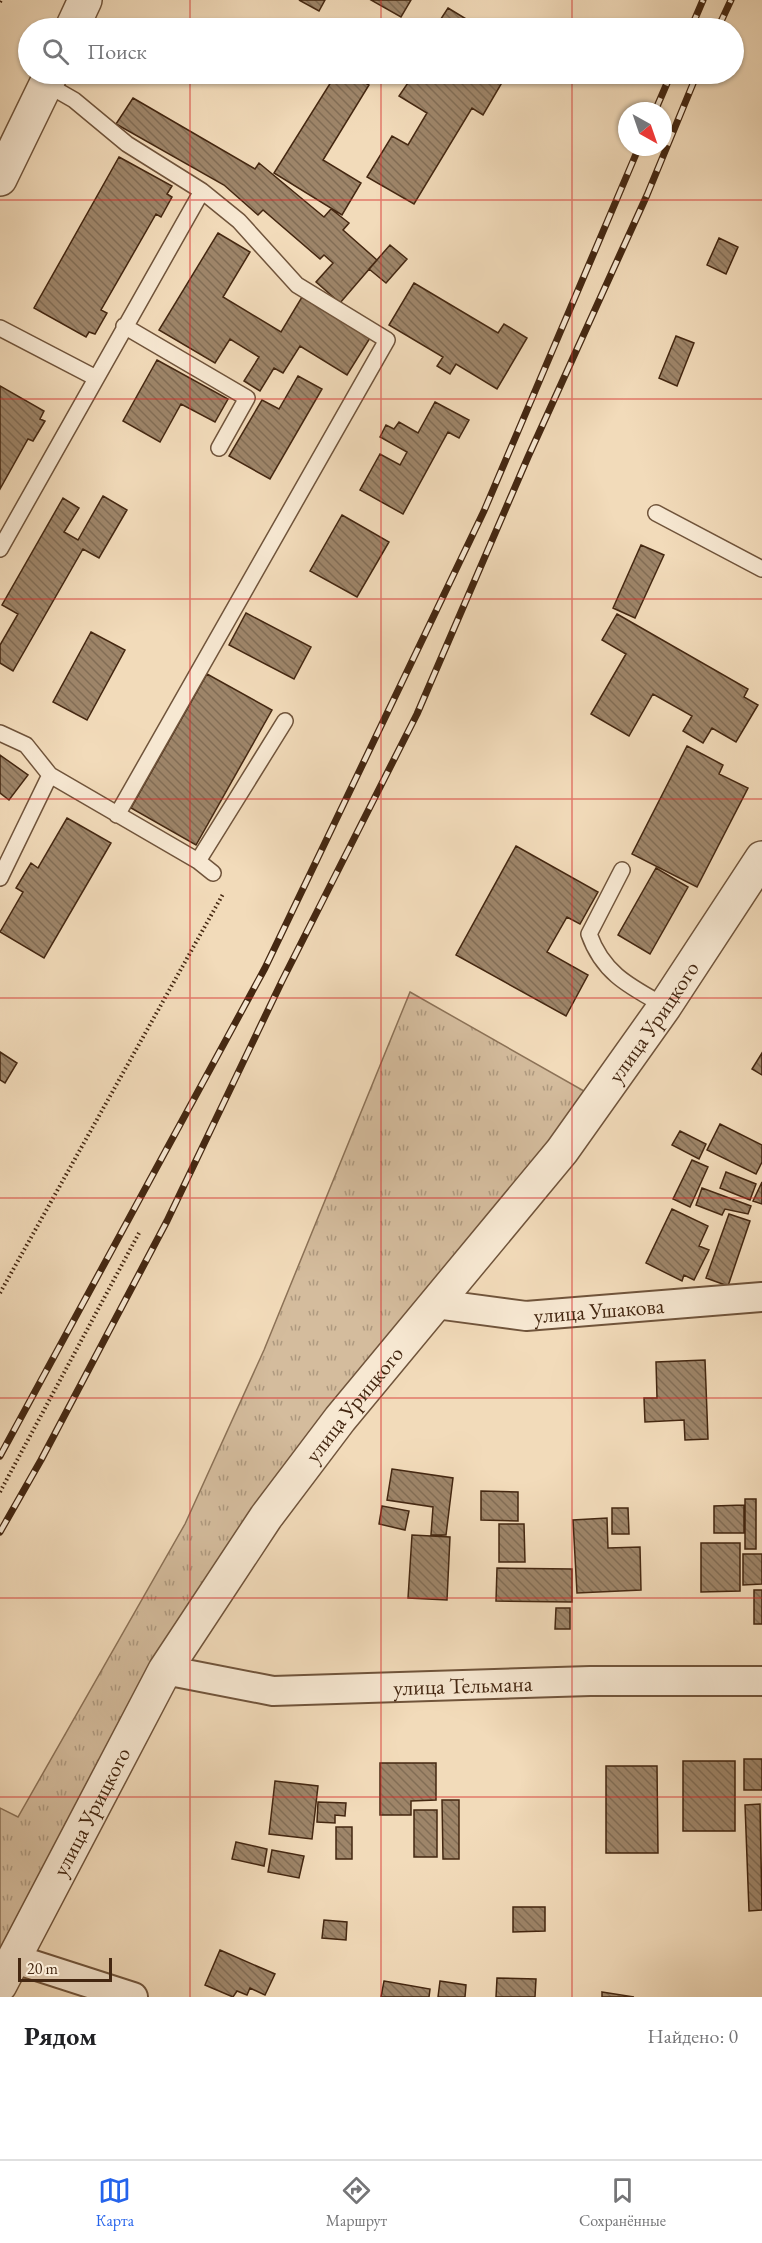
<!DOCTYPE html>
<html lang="ru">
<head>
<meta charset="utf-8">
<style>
	:root { --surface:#fff; --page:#f6f6f6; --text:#202124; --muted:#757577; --line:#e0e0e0; --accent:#2563eb }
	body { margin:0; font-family:"EB Garamond",serif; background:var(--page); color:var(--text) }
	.compass { position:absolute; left:618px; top:102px; width:54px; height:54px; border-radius:50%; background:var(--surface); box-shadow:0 2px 4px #0004; rotate:140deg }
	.scale { position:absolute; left:18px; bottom:15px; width:94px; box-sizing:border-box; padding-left:6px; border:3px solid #442711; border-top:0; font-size:16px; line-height:21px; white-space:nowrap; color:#442711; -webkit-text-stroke:4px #f7e8d2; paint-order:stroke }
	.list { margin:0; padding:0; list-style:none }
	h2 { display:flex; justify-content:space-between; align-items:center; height:78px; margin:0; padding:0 24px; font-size:26px }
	h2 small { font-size:20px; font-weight:400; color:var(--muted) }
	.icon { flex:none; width:33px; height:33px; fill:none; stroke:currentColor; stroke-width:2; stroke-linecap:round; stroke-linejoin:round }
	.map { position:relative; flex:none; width:762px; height:1997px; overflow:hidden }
	.search { position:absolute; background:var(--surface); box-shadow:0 2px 4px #0004; left:18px; right:18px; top:18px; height:66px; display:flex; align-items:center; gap:15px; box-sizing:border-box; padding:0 21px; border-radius:33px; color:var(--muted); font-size:22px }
	.sheet { height:162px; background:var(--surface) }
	nav { display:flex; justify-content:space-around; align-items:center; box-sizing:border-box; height:84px; border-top:2px solid var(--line); background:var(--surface); font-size:16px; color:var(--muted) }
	nav a { display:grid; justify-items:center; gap:3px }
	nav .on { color:var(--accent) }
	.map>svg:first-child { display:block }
	.grass { fill:url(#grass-tufts); stroke:#8c7257; stroke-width:1.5 }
	.building { fill:url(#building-back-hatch); stroke:#442711; stroke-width:1.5 }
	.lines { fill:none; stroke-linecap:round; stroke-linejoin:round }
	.service-casing { stroke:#70543b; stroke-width:18 }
	.minor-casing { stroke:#70543b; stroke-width:32 }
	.tertiary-casing { stroke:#70543b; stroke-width:36 }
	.path { stroke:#442711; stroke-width:4; stroke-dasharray:1.5 3; stroke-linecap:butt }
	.service { stroke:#f7e8d2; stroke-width:15 }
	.minor { stroke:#f7e8d2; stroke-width:28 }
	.tertiary { stroke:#f7e8d2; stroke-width:33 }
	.rail-casing { stroke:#442711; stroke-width:7 }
	.rail { stroke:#f7e8d2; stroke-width:4.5; stroke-dasharray:14; stroke-linecap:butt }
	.grid { fill:none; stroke:#d62828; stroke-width:1.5; stroke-opacity:0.55 }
	.labels { text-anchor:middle; stroke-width:6; stroke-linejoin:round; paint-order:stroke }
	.street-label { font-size:22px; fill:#442711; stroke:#f7e8d2 }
</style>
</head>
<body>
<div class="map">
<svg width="762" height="1997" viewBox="0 0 762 1997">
	<defs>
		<pattern id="grass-tufts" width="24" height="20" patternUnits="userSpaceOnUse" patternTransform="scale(1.5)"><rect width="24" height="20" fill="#d4bc9d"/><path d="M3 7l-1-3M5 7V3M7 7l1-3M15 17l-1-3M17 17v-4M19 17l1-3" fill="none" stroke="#ae997f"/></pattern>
		<pattern id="building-back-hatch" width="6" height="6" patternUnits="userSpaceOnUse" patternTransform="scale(1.5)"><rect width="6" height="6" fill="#9e8569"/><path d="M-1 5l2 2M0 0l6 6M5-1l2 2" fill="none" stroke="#826d55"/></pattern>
	</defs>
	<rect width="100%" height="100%" fill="#f2dbba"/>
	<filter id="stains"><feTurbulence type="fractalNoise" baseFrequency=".00333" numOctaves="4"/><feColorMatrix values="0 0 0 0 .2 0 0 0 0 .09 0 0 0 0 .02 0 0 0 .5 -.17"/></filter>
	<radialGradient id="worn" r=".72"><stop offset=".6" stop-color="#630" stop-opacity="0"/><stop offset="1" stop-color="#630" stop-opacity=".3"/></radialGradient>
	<path class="grass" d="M410 992 598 1099 364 1375 0 1949V1808L18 1817 185 1524 264 1350Z"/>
	<path class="building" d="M299 0H325L319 11Z
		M371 0H411L401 17Z
		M448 8 481 28H435Z
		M336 74H350L369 85 323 160 361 183 342 215 274 173Z
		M414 74H420L432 80 436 74H507L483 115 472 108 414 204 367 177 392 136 408 145 427 113 399 96Z
		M133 98 255 169 259 163 324 217 331 209 349 223 343 230 377 260 340 303 316 282 333 263 324 255 320 259 263 210 258 215 224 185 116 124Z
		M119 157 172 186 167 194 172 197 161 217 156 214 101 310 107 313 95 334 89 332 86 337 34 308Z
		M218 233 250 252 223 297 281 332 302 297 370 338 347 375 300 346 283 373 274 368 260 391 244 381 259 357 230 339 215 363 159 330Z
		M719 238 738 247 726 274 707 265Z
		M390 245 407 259 386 283 369 269Z
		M414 283 498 333 504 324 527 338 497 389 456 364 450 374 437 366 443 357 389 325Z
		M676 336 694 343 677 386 659 378Z
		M157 360 228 399 215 422 181 404 160 442 123 421Z
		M298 376 322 389 270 479 229 456 262 400 279 409Z
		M0 386 44 411 40 419 45 421 33 441 28 439 0 489Z
		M435 402 469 420 459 438 448 432 403 514 360 490 380 454 400 465 407 452 380 437 386 425 394 429 399 422 418 433Z
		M103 496 127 510 99 558 83 549 13 671 0 663V645L18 614 2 605 63 498 79 508 64 532 78 540Z
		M342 515 389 542 357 597 310 571Z
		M641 545 664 555 635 618 613 608Z
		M246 613 311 647 294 679 229 645Z
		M617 614 748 689 744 697 758 705 736 742 712 728 703 743 683 731 692 716 653 694 629 736 591 714 626 654 602 640Z
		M91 632 125 650 87 720 53 702Z
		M207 674 272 710 196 845 131 808Z
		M687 746 723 765 719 774 748 788 697 887 632 854Z
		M0 755 28 775 9 800 0 793Z
		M67 818 111 843 44 958 0 932 23 892 16 888 31 863 38 868Z
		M516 846 598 892 580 924 567 917 547 952 588 975 566 1016 456 955Z
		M656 868 688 887 650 954 618 935Z
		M0 1052 17 1063 5 1083 0 1080Z
		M762 1053V1075L752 1069Z
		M720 1124 762 1145V1162L756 1174 707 1150Z
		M680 1131 706 1144 699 1159 672 1145Z
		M692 1160 708 1167 690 1207 673 1199Z
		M726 1172 756 1184 750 1200 720 1188Z
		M762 1182V1204L753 1201Z
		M702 1188 751 1206 748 1214 725 1209 722 1215 696 1205Z
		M672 1209 708 1226 699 1246 709 1250 694 1280 684 1275 682 1281 646 1263Z
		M729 1214 750 1221 728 1286 706 1278Z
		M705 1360 708 1439 685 1440 684 1420 645 1422 644 1398H657L656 1362Z
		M392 1469 453 1478 446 1535H431L433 1507 387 1500Z
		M481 1491 518 1492V1521L481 1520Z
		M745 1499H756V1549H745Z
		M744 1505V1533H714V1506Z
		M382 1506 409 1511 405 1530 379 1524Z
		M612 1508H628L629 1534H612Z
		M607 1518 608 1548 640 1547 641 1590 577 1593 573 1520Z
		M499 1524H524L525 1562H499Z
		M412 1535 450 1537 447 1600 408 1598Z
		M701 1543H740V1591L701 1592Z
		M743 1554H762V1584L743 1585Z
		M497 1568 572 1569V1602L496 1601Z
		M754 1590H762V1624H754Z
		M556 1608H570V1629H555Z
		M744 1759H762V1790H744Z
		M683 1761H735V1831H683Z
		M380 1763H436V1800L411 1801V1815H380Z
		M606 1766H657L658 1853H606Z
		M275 1781 318 1786 312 1839 269 1834Z
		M442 1800H459V1859H443Z
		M318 1802 346 1803 345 1816 335 1815V1823L317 1822Z
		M760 1804 762 1910 749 1911 745 1805Z
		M414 1810H437V1857H414Z
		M336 1827H352V1859H336Z
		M236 1842 267 1849 264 1866 232 1859Z
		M272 1850 304 1856 299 1878 268 1872Z
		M513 1907H545V1931L513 1932Z
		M324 1920 347 1922 346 1940 322 1938Z
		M220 1950 275 1974 265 1995 250 1988 247 1995 237 1991 233 1997 205 1985Z
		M497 1978 536 1979 535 1997H496Z
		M384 1981 430 1989 429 1997H381Z
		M440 1981 466 1985 465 1997H438Z
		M602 1992 634 1997H602Z"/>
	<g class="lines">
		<defs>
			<path id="service" d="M124 326 247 398 219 448
				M0 328 96 378
				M656 513 762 569
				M0 549 202 191 127 144 74 100 46 84
				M0 733 26 745 50 775 198 861 213 873
				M117 815 387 340 297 285 239 221 202 191
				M198 861 285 721
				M622 870 589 934C603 974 631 987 665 1006
				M0 878 50 775"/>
			<g id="minor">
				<path id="s1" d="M436 1304 526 1316 762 1297"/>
				<path id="s2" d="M165 1670 273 1691 590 1681H762"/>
				<path d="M15 1959 133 1997"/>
			</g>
			<g id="tertiary">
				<path d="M72 28 85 0"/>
				<path d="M0 179 51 74"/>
				<path id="s3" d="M0 1985 165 1670 266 1517 340 1419 562 1151 665 1006 762 858"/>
			</g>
		</defs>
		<use href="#service" class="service-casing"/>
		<use href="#minor" class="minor-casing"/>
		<use href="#tertiary" class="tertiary-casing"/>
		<path class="path" d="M0 2 1 0
			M0 1293 223 894
			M0 1492 139 1233"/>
		<use href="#service" class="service"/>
		<use href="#minor" class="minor"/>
		<use href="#tertiary" class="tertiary"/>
		<defs>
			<path id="rail" d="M691 28 703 0
				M718 28 731 0
				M655 111 671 74
				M0 1456 265 968 484 511 639 147
				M0 1532 41 1460 167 1221 282 981 417 714 528 457 647 195 697 74"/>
		</defs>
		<use href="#rail" class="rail-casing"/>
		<use href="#rail" class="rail"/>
	</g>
	<path class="grid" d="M190 0V28M381 0V28M572 0V28M190 74V1997M381 74V1997M572 74V1997M0 200H762M0 399H762M0 599H762M0 799H762M0 998H762M0 1198H762M0 1398H762M0 1598H762M0 1797H762"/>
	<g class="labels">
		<g class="street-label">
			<text dy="8" stroke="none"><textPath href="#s3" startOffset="1168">улица Урицкого</textPath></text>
			<text dy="8" stroke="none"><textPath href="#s1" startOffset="164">улица Ушакова</textPath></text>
			<text dy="8" stroke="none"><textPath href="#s3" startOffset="682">улица Урицкого</textPath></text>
			<text dy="8" stroke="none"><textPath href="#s2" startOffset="300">улица Тельмана</textPath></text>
			<text dy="8" stroke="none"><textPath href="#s3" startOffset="196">улица Урицкого</textPath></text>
		</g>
	</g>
	<rect width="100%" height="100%" filter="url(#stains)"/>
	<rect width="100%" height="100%" fill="url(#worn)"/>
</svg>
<svg class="compass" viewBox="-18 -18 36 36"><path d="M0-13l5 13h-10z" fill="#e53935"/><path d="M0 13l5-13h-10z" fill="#757577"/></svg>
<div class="scale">20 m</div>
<div class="search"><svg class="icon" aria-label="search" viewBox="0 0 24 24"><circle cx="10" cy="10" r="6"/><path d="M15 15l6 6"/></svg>Поиск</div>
</div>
<section class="sheet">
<h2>Рядом<small>Найдено: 0</small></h2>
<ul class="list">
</ul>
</section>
<nav>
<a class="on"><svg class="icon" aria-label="map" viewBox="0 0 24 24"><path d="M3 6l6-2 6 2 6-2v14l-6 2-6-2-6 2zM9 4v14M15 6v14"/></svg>Карта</a>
<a><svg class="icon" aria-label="directions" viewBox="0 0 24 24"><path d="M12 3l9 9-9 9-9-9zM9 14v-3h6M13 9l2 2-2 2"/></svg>Маршрут</a>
<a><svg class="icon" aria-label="saved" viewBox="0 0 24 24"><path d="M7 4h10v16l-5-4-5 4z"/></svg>Сохранённые</a>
</nav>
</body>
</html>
